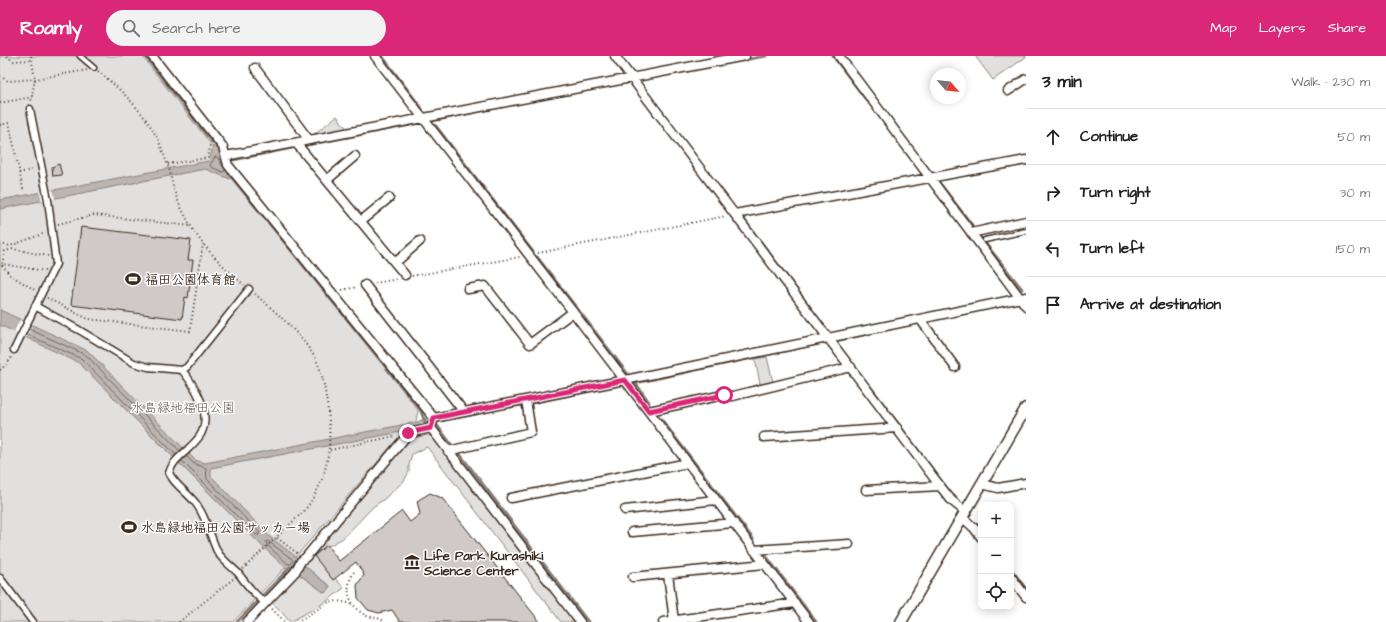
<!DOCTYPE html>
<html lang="en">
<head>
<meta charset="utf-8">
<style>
	:root { --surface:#fff; --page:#f2f2f2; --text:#202124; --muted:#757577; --line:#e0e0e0; --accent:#db2777 }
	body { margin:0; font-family:"Architects Daughter","Klee One",sans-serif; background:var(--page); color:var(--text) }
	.controls { position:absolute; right:12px; bottom:12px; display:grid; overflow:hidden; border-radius:8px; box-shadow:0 2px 10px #0003 }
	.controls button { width:36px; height:36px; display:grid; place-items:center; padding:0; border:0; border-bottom:1px solid var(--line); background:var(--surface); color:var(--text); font:20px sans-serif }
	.compass { position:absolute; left:930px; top:12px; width:36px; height:36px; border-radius:50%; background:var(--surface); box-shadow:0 2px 10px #0003; rotate:118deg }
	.stop { position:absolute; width:12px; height:12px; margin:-9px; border:3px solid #db2777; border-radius:50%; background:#fff }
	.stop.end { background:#db2777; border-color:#fff; box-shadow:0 1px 4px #0008 }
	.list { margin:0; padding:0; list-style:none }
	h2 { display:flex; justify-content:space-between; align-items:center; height:52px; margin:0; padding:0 16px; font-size:17px }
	h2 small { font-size:13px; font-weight:400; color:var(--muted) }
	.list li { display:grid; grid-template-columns:26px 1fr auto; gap:12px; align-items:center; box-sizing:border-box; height:56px; padding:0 16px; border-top:1px solid var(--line) }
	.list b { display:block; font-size:15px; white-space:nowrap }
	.list em { font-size:13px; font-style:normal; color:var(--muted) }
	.icon { flex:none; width:22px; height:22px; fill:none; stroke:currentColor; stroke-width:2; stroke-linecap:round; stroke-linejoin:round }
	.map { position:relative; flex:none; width:1026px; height:566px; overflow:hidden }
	header { display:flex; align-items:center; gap:24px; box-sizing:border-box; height:56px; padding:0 20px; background:var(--accent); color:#fff }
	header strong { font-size:19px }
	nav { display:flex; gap:22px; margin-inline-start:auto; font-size:14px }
	.search { width:280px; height:36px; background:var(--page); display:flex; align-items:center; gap:10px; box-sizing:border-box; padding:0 14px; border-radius:22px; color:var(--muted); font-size:15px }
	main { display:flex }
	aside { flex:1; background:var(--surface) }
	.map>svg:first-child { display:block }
	.green { fill:#e2e0de; stroke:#8e857e }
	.water { fill:#bcb6b3; stroke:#887e77 }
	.pier { fill:#fff }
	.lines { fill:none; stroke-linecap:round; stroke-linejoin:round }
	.shore { stroke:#6f625a; stroke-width:1 }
	.stream { stroke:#887e77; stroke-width:3 }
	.building { fill:#cfcac7; stroke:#3b2a1e }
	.service-casing { stroke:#3b2a1e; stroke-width:7 }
	.pedestrian-casing { stroke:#3b2a1e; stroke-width:9 }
	.minor-casing { stroke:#3b2a1e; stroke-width:11 }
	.tertiary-casing { stroke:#3b2a1e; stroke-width:13 }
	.path { stroke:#3b2a1e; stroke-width:2; stroke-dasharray:1 3; stroke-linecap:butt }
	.service { stroke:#fff; stroke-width:4 }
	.pedestrian { stroke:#fff; stroke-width:6 }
	.minor { stroke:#fff; stroke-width:8 }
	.tertiary { stroke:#fff; stroke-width:10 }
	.route { stroke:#db2777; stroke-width:5 }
	.labels { text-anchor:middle; stroke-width:3; stroke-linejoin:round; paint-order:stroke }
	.poi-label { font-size:13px; font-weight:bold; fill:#3b2a1e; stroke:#fff; text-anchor:start }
	.park-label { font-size:13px; fill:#65584e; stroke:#fff }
</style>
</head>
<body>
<header>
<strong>Roamly</strong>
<div class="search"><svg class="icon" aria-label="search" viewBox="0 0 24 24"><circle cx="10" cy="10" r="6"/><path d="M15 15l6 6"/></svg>Search here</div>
<nav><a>Map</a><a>Layers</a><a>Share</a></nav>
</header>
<main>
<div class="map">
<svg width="1026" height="566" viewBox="0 0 1026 566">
	<rect width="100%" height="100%" fill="#fff"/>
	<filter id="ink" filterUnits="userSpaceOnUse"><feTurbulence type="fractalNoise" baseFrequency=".025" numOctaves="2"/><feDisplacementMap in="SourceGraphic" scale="8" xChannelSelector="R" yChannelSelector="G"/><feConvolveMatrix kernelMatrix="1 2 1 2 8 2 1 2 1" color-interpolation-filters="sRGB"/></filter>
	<g filter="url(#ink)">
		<path class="green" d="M0 0H142L418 354C416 371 413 373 398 382L300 496 233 566H0Z
			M975 0H1026V1L993 24Z
			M337 60 347 73 317 80 314 78Z
			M767 301 773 326 760 328 755 303Z
			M428 379 435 383 574 566H561L427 391 412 398 409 409V416L404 425 383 444 374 450 343 482 329 490 327 489 314 499 333 524 335 522 344 532 327 545 292 565H289L280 554 270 545 296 516 325 537 330 530 319 522 302 507 311 500 406 387 413 382Z"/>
		<path class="water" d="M215 89 220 95 222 103 235 119 230 123 205 113 0 153V144L209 105 213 91Z
			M0 254 88 295 195 404 205 407 417 366 429 361 427 371 211 412V420L270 481 299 503 292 515 286 512 261 489 79 307 0 269Z
			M302 507 319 522 330 530 325 537 296 516Z"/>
		<path class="pier" d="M53 134 55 143 42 145 40 136Z
			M20 264 32 270 26 282 14 276Z"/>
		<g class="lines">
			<path class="shore" d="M224 112 217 101H215L210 109 211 111 223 116 225 115V113
				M29 273 86 299 180 395
				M26 278 82 303 176 399
				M182 405 256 479H259V476L207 423 206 412 193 407 186 400
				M268 485 292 503 293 505 291 508H288L267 489 266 486Z"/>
			<path class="stream" d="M145 0 212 86
				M382 0 422 53
				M833 0 868 46
				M743 4 766 0
				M432 65 525 46
				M435 69 533 196
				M306 89 416 68
				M233 104 292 92
				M707 116 728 143
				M229 118 420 353 425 366
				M938 125 975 173
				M743 162 829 277
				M981 182 1022 233
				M537 201 627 317
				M835 285 891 273
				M635 327 827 286
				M637 329 649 346
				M869 329 952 439 956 441
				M661 363 753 483
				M451 388 436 368 438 365 476 358
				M459 397 588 566
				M977 468 981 473
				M766 500 816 566
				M1011 513 1026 533
				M237 566 290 511"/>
		</g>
		<path class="building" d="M59 108 62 119 53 120 52 111Z
			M81 171 191 184 188 204H193L188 242 185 241 182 263 71 249Z
			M430 437 442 442 540 566H400L392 554 379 557 368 554 358 542 357 529 364 519 356 506 333 524 314 500 327 489 339 505 402 455 410 466 420 458 417 445Z"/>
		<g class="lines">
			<defs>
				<path id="service" d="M80 0 94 12
					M985 184 1026 175"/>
				<path id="pedestrian" d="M35 250 79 274 134 307 148 311 182 314 187 311 249 233
					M14 294 56 208 48 144 30 53
					M182 314C195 330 211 356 202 376 199 383 193 388 188 393 181 400 172 406 169 417 175 430 189 437 197 449 207 463 210 480 217 495 222 504 231 510 238 517 246 528 254 538 265 547
					M0 522 33 566"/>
				<path id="minor" d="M152 0 223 91 228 109 434 362 431 372 580 566
					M375 0 573 256 809 566
					M615 0 940 430 952 445 966 456
					M839 0 1026 250
					M255 12 309 84
					M1008 35 1026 23
					M296 87 405 219
					M226 100 745 0
					M327 124 355 100
					M735 158 1026 104
					M361 165 389 142
					M971 177 1026 165
					M395 207 420 185
					M365 229 464 356
					M468 233 485 230 530 288 573 256
					M920 263 955 311
					M649 355 723 339 733 340 851 311
					M434 362 625 324 1026 241
					M764 381 897 372
					M448 395 531 376 526 344
					M982 428 998 432 1026 427
					M866 434 940 430
					M511 442 688 407
					M625 454 716 444
					M962 461 974 472 981 481
					M632 476 734 467
					M754 494 849 488
					M668 518 674 565
					M633 521 765 508
					M1011 521 1026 541
					M247 566 295 516 301 505 306 501 409 377 431 372
					M663 566 795 547"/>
				<path id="tertiary" d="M901 566 1026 352"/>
			</defs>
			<use href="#service" class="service-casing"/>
			<use href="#pedestrian" class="pedestrian-casing"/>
			<use href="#minor" class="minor-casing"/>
			<use href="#tertiary" class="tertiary-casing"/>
			<path class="path" d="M7 0 13 5 31 4
				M31 0 35 23 31 46
				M98 15C119 32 141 53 154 76 160 86 164 99 168 110 171 119 172 128 175 137 178 146 183 156 188 165 201 190 223 210 244 229
				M0 20 8 25 35 23 87 14
				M0 47 32 41
				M0 69 9 67 23 133
				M168 108 208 102 210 90 212 89
				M19 117 34 113
				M58 168 94 159 191 170
				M0 188 10 190 45 177
				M538 197 726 160
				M2 209 10 219 35 234
				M45 215 2 208 5 195 13 193 48 200
				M412 220 520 201
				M375 227 398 223
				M342 234 357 231
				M47 242 88 263 190 275 203 188
				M0 314 7 308 12 301
				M330 394 395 380
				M277 482 297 497
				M243 513 305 454C331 419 333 383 326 341 324 327 321 312 314 300 298 275 277 257 255 238
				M354 516C343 533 349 551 367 560 374 562 380 561 384 566
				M272 553 285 566
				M179 566 233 523
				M297 566 329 546 338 545 353 548"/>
			<use href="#service" class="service"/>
			<use href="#pedestrian" class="pedestrian"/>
			<use href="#minor" class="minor"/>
			<use href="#tertiary" class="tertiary"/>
		</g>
	</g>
	<g class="lines" filter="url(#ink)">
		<path class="route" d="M408 377 431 372 434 362 625 324 649 355 724 339"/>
	</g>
	<defs>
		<symbol id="stadium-bare" viewBox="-9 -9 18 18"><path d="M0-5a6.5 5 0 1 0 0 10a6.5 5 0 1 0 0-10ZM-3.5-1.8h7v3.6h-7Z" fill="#3b2a1e" stroke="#fff" stroke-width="2.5" paint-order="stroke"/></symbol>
		<symbol id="museum-bare" viewBox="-9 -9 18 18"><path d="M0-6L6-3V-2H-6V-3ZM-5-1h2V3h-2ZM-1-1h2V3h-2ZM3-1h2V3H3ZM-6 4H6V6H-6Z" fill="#3b2a1e" stroke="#fff" stroke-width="2.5" paint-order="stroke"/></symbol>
	</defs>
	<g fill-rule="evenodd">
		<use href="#stadium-bare" x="122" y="212" width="22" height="22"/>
		<use href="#stadium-bare" x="118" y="460" width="22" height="22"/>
		<use href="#museum-bare" x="401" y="495" width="22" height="22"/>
	</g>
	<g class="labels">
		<g class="poi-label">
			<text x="145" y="228">福田公園体育館</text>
			<text x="141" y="476">水島緑地福田公園サッカー場</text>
			<text x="424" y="504">Life Park Kurashiki<tspan x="424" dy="15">Science Center</tspan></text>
		</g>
		<g class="park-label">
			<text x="183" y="356">水島緑地福田公園</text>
		</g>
	</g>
</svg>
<div class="controls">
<button>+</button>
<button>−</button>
<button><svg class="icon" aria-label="locate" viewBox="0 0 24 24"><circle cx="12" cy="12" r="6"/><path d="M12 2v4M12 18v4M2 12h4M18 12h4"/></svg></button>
</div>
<svg class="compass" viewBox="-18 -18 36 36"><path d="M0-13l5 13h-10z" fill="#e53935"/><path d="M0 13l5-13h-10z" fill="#757577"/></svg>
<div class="stop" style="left:724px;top:339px"></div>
<div class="stop end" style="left:408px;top:377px"></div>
</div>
<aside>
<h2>3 min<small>Walk · 230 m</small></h2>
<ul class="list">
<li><svg class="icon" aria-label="ahead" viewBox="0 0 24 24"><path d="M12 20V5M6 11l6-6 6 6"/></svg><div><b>Continue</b></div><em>50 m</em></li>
<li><svg class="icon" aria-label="right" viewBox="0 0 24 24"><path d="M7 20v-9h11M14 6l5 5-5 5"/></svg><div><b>Turn right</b></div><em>30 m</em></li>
<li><svg class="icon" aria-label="left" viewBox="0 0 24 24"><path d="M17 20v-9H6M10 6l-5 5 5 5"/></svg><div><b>Turn left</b></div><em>150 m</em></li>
<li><svg class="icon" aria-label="arrive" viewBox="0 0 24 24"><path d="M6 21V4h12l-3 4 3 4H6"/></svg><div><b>Arrive at destination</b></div></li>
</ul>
</aside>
</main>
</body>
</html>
